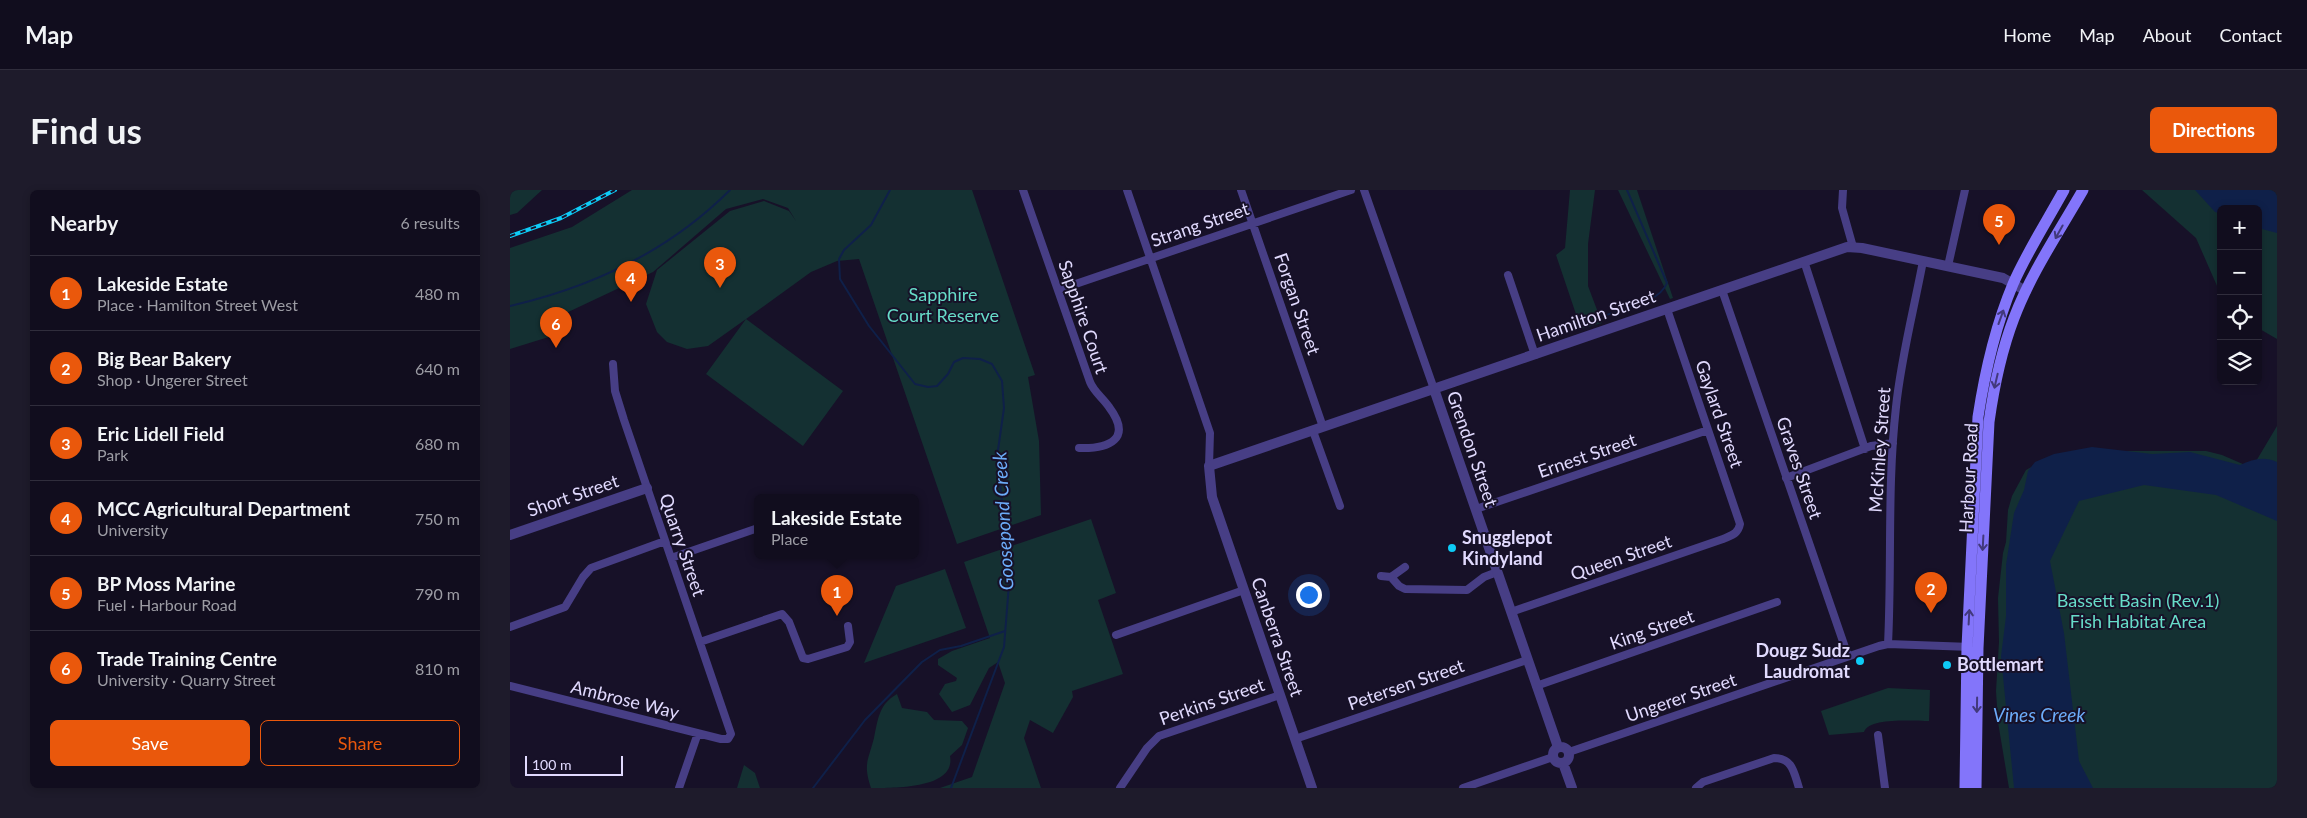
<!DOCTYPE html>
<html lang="en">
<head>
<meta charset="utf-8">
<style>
	:root { --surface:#110d1e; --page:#1e1b2b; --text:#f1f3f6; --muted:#9c9ca4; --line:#302d3c; --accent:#ea580c }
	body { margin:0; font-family:Lato,sans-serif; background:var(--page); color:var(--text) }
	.controls { position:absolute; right:15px; top:15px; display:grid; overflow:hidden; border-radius:8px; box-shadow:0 2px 8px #0003 }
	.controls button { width:45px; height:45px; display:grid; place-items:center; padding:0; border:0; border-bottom:1px solid var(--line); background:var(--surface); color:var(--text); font:25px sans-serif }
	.scale { position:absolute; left:15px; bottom:12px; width:98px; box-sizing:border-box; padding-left:5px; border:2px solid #e1dafe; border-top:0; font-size:14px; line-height:18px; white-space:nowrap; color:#e1dafe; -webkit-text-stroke:4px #171128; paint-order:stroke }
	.you { position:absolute; left:798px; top:404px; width:18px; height:18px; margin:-12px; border:4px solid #fff; border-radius:50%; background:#1a73e8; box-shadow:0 0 0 8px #1a73e833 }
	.badge { display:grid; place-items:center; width:32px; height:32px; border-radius:50%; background:var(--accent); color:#fff; font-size:16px; font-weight:700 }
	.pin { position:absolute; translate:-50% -41px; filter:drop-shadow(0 1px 2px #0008) }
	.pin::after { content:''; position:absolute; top:26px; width:18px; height:15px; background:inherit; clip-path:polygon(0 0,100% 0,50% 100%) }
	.popup { position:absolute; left:244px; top:304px; width:165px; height:65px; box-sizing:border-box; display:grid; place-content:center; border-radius:8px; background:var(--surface); filter:drop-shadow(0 1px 4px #0005); font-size:16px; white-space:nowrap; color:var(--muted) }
	.popup b { font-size:19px; color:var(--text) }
	.popup::after { content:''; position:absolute; left:50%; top:100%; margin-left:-10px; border:10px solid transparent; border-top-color:var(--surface) }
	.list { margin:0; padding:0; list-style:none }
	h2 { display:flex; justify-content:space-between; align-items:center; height:65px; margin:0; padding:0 20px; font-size:21px }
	h2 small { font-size:16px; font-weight:400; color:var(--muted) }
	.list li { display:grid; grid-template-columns:32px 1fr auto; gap:15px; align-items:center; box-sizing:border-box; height:75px; padding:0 20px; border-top:1px solid var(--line) }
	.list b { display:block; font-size:19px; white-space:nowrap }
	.list p { margin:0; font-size:16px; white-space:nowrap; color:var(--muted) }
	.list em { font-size:16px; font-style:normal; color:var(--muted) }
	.actions { display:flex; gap:10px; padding:15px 20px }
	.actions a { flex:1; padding:11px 0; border:1px solid var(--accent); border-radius:8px; text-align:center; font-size:18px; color:var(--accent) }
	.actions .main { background:var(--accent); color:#fff }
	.icon { flex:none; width:28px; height:28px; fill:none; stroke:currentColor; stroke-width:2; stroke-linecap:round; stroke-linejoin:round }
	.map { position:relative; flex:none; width:1767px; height:598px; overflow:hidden; border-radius:8px }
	header { display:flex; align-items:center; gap:30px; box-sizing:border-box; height:70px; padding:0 25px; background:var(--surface); border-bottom:1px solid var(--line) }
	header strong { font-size:24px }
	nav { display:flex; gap:28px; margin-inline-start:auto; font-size:18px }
	.intro { display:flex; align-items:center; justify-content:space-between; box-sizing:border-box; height:120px; padding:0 30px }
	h1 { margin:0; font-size:35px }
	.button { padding:12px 22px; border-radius:8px; background:var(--accent); color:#fff; font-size:18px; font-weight:700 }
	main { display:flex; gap:30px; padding:0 30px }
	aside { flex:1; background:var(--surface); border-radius:8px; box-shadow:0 2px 8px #0003 }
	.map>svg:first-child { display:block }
	.green { fill:#143032 }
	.water { fill:#0f2049 }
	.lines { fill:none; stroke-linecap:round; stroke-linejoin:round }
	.stream { stroke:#0f2049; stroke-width:2 }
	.minor { stroke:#473e85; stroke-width:8 }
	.tertiary { stroke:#473e85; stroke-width:10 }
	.secondary { stroke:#8375fa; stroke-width:11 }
	.rail-casing { stroke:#0ecbf6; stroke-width:4 }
	.rail { stroke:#171128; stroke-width:2; stroke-dasharray:5.5; stroke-linecap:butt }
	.oneway { stroke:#42397c }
	.poi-dot { fill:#0ecbf6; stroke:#171128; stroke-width:2 }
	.labels { text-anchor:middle; stroke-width:4; stroke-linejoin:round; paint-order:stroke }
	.street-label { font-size:18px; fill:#e1dafe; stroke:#171128 }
	.park-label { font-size:18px; fill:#67dcc9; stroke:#171128 }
	.poi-label { font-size:18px; font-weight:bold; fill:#e1dafe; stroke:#171128; text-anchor:start }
	.water-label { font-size:19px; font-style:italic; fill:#6cacf9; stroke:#171128 }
</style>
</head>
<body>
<header>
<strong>Map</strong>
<nav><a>Home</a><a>Map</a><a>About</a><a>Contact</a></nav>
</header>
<div class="intro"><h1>Find us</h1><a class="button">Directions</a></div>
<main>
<aside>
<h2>Nearby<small>6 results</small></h2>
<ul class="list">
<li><span class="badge">1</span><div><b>Lakeside Estate</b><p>Place · Hamilton Street West</p></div><em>480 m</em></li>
<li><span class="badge">2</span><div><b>Big Bear Bakery</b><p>Shop · Ungerer Street</p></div><em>640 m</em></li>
<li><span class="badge">3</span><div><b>Eric Lidell Field</b><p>Park</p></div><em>680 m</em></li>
<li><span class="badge">4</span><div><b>MCC Agricultural Department</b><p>University</p></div><em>750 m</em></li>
<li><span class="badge">5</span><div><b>BP Moss Marine</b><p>Fuel · Harbour Road</p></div><em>790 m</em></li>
<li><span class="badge">6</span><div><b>Trade Training Centre</b><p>University · Quarry Street</p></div><em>810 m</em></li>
</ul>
<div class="actions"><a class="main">Save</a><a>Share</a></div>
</aside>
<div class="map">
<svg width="1767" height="598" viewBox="0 0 1767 598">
	<rect width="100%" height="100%" fill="#171128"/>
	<path class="green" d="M0 0H32L7 23 0 25Z
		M122 0H462L525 185 518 187 529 251 531 325 447 354 349 69 327 71 301 82 236 129 333 201 293 256 196 184 236 129 198 156 177 159 157 152 147 142 136 114 147 80 220 21 254 11 279 21 286 31 278 18 253 9 216 19 143 82 54 124 58 141 0 159V58L62 37Z
		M1060 0H1085L1078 54V96L1092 133 1071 139 1046 65 1055 58Z
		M1108 0H1127L1163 108 1160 109Z
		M1632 0H1767V149L1748 138V19H1711V105L1686 48Z
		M1767 236V598H1499L1488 532 1486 501 1489 452 1488 408 1493 363 1496 352 1498 320 1502 306 1516 280 1530 272 1602 261H1696L1712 265 1742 278Z
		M581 329 606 403 588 410 613 484 562 501 563 507 543 543 520 530 514 548 531 598H430L462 587 495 493 488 472 479 478 460 515 442 522 429 504 435 494 446 491 447 488 428 475V469L442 461 480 448 454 372Z
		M435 379 456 438 354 473 386 396Z
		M1378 498 1420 500 1419 531C1405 531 1359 527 1354 542L1319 545 1311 521Z
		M387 504 392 518 417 522 424 530 452 531 458 538 452 555 440 566C446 598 388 598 361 598 353 574 358 571 364 548 368 529 369 514 387 504Z
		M234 575 245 583 250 598H227Z"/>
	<path class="water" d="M1685 0H1767V43L1748 38V19H1711V24L1705 22Z
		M1582 257 1642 264 1680 262 1730 275C1743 269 1754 266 1767 272V331L1706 305 1634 295 1569 311 1540 371 1554 443 1569 571 1583 598H1504L1491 466 1496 426V375L1504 323 1514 300 1518 281 1525 272 1544 264Z"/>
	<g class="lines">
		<path class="stream" d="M380 0 361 35 334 60 329 69 330 89 359 136 405 194 418 197 427 196 438 184 444 172 453 168 470 169 482 174 492 191 494 218 487 267 500 381 494 457 441 598
			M0 116C82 97 160 60 220 0
			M1094 126C1114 118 1149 113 1157 93L1117 0
			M303 598 355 530 412 472 430 460 451 456 495 441"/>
		<path class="minor" d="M513 0 580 192C584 202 593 208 599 217 623 249 599 259 569 258
			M617 0 700 243 699 276
			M731 0 813 237
			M854 0 924 199
			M1333 0 1332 18 1343 57
			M1294 71 1355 259
			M1438 76 1455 0
			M998 85 1025 165
			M548 100 841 0
			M1212 100 1338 466
			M803 241 830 316
			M1276 288 1361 256 1383 253
			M966 319 1198 240
			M161 368 248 338
			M895 377 881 387 889 396 895 399 957 400 974 387 987 382
			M871 386 881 387
			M1001 422 1213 349C1222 345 1228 344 1230 334L1157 119
			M0 437 55 417 73 387 81 378 155 351
			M606 445 734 400
			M190 452 272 424 279 432 293 468 298 469 337 457 340 452 338 436
			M1378 454C1382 375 1377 296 1386 217 1391 168 1404 119 1413 71
			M0 496 211 549H218L221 544 114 230 105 201 103 174
			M1026 496 1267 412
			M1368 545 1375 598
			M785 549 1017 470
			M1059 562 1369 456 1378 454 1461 457
			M169 598 188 543
			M610 598 637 558 649 546 770 505
			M953 598 1043 567
			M1186 598 1193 592 1264 568C1283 568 1284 583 1289 598"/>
		<path class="tertiary" d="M924 199 1048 557
			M0 345 137 298
			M1043 565a8 8 0 1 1 16 0a8 8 0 1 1-16 0Z
			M1053 573 1062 598
			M802 598 702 307 699 276 1337 57 1352 58 1493 88 1516 101"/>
		<path class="secondary" d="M1455 598 1457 457 1468 227C1475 181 1485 137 1503 94 1517 62 1537 31 1554 0
			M1466 598 1468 458 1479 232C1484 196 1491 162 1504 128 1521 83 1549 42 1573 0"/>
		<defs>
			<path id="rail" d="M0 46 51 28 105 0"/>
		</defs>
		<use href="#rail" class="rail-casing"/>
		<use href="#rail" class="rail"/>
	</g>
	<defs><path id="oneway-shaft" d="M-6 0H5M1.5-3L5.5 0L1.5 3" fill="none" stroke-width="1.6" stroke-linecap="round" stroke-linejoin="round" transform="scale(1.25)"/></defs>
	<g class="oneway">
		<use href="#oneway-shaft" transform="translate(1549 42) rotate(119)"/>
		<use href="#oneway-shaft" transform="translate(1491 127) rotate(-70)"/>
		<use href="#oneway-shaft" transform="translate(1486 191) rotate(103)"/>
		<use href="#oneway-shaft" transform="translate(1473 353) rotate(93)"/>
		<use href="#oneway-shaft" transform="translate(1459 427) rotate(-87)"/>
		<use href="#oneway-shaft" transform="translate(1467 515) rotate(91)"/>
	</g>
	<g class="poi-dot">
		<circle cx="942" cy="358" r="5"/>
		<circle cx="1350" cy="471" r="5"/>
		<circle cx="1437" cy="475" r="5"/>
	</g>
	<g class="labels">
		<g class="street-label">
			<text transform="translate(690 35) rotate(-19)" y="6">Strang Street</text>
			<text transform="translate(787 114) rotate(71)" y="6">Forgan Street</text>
			<text transform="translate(1086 126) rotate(-19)" y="6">Hamilton Street</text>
			<text transform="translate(573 127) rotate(71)" y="6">Sapphire Court</text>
			<text transform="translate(1209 224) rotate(71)" y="6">Gaylard Street</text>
			<text transform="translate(962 259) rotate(71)" y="6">Grendon Street</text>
			<text transform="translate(1370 260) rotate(-86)" y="6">McKinley Street</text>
			<text transform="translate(1077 266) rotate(-19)" y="6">Ernest Street</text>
			<text transform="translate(1289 278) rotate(71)" y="6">Graves Street</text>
			<text transform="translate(1459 288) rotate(-87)" y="6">Harbour Road</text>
			<text transform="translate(63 306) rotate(-19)" y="6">Short Street</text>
			<text transform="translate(172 355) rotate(71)" y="6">Quarry Street</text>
			<text transform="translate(1111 368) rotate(-19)" y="6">Queen Street</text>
			<text transform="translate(1142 440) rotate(-19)" y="6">King Street</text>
			<text transform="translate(767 447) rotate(71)" y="6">Canberra Street</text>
			<text transform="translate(896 495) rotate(-19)" y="6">Petersen Street</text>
			<text transform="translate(1171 508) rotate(-19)" y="6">Ungerer Street</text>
			<text transform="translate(115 510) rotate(14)" y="6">Ambrose Way</text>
			<text transform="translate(702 512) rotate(-19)" y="6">Perkins Street</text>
		</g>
		<g class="park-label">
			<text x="433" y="111">Sapphire<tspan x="433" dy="21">Court Reserve</tspan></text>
			<text x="1628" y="417">Bassett Basin (Rev.1)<tspan x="1628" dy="21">Fish Habitat Area</tspan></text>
		</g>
		<g class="poi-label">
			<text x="952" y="354">Snugglepot<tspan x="952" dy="21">Kindyland</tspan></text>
			<text x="1340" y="467" text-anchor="end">Dougz Sudz<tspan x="1340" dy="21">Laudromat</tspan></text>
			<text x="1447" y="481">Bottlemart</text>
		</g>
		<g class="water-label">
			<text transform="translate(493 331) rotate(-93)" y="7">Goosepond Creek</text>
			<text x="1529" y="532">Vines Creek</text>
		</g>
	</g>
</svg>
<div class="controls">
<button>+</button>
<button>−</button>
<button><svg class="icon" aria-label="locate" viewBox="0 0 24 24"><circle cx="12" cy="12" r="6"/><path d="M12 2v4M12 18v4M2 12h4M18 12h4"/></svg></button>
<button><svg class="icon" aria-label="layers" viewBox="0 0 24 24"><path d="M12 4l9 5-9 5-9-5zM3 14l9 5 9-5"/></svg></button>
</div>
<div class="scale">100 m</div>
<div class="you"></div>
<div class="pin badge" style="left:327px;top:426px">1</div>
<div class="popup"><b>Lakeside Estate</b>Place</div>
<div class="pin badge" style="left:1421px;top:423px">2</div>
<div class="pin badge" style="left:210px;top:98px">3</div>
<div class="pin badge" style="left:121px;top:112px">4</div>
<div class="pin badge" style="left:1489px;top:55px">5</div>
<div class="pin badge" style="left:46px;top:158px">6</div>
</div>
</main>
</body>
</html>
